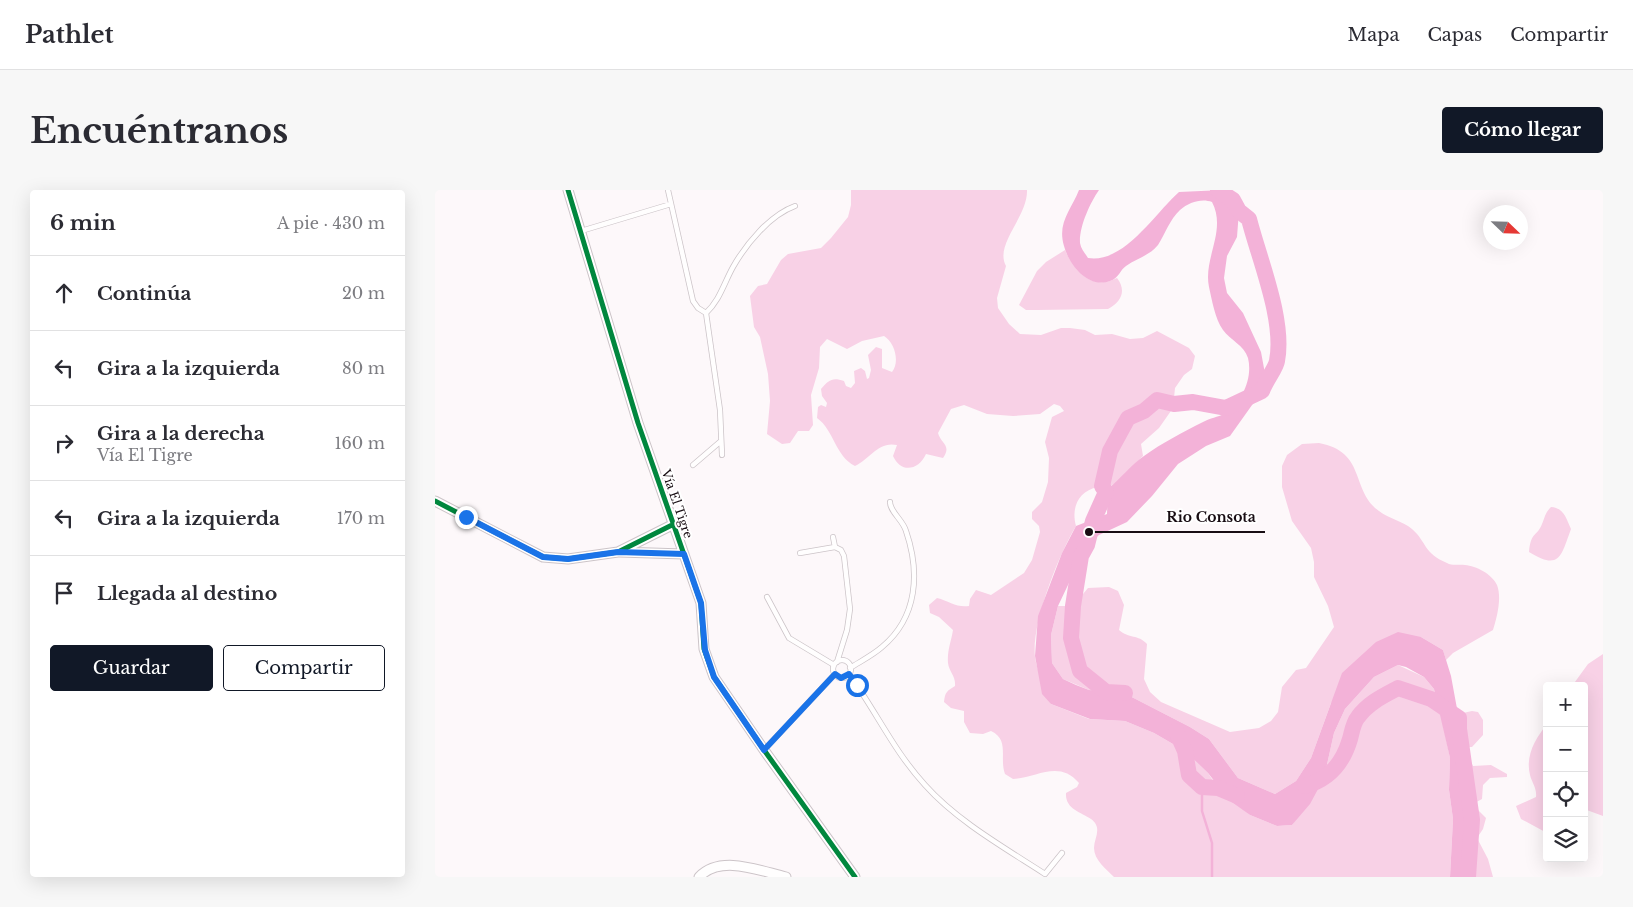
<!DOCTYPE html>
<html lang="es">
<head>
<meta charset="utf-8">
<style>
	:root { --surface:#fff; --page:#f7f7f7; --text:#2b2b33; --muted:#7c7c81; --line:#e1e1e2; --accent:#111827 }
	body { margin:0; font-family:"Libre Baskerville",serif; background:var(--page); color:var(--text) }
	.controls { position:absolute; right:15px; bottom:15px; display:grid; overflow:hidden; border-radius:5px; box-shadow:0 5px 20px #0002 }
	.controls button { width:45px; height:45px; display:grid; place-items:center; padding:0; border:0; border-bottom:1px solid var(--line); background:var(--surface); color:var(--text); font:25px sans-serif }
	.compass { position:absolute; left:1048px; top:15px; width:45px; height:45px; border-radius:50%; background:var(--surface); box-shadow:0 5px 20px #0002; rotate:113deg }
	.stop { position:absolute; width:15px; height:15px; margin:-11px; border:4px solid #1a73e8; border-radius:50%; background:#fff }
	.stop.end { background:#1a73e8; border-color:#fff; box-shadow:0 1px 5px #0008 }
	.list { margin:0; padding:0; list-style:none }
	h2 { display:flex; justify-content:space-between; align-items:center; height:65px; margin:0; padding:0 20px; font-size:21px }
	h2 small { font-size:16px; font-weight:400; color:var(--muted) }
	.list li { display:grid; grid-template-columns:32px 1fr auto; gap:15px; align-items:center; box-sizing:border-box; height:75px; padding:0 20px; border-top:1px solid var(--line) }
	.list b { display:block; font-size:19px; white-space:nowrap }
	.list p { margin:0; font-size:16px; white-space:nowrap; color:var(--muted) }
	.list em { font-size:16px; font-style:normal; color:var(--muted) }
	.actions { display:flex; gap:10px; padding:15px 20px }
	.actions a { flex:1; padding:11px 0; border:1px solid var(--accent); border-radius:5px; text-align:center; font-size:18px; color:var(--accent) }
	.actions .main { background:var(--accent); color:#fff }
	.icon { flex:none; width:28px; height:28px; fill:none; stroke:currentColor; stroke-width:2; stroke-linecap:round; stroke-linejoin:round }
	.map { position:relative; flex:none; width:1168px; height:687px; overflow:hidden; border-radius:5px }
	header { display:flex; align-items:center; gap:30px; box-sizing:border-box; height:70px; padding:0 25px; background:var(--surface); border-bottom:1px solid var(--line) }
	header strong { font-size:24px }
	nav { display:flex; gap:28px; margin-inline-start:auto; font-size:18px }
	.intro { display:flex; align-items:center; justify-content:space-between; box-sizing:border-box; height:120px; padding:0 30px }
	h1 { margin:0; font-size:35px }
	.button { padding:12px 22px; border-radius:5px; background:var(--accent); color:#fff; font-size:18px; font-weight:700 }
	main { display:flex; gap:30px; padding:0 30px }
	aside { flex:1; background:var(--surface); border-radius:5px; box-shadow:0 5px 20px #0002 }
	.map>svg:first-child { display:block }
	.green { fill:#f8d1e6 }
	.water { fill:#f3b2d8 }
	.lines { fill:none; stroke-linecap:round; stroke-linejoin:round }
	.stream { stroke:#f3b2d8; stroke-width:2.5 }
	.river { stroke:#f3b2d8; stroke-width:16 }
	.service-casing { stroke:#ccc4c8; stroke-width:6 }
	.minor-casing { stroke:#ccc4c8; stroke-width:11 }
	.service { stroke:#fffefe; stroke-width:4.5 }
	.minor { stroke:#fffefe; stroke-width:9 }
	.cycleway-casing { stroke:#fff; stroke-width:8 }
	.cycleway { stroke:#00873e; stroke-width:5 }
	.route { stroke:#1a73e8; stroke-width:6 }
	.labels { text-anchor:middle; stroke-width:4; stroke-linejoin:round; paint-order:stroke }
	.street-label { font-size:12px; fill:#180d13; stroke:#fff }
	.leader { fill:none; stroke:#180d13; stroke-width:2 }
	.callout-dot { fill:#180d13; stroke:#fff; stroke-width:2 }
	.callout-label { font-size:14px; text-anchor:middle; font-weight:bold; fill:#180d13; stroke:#fff; stroke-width:4; stroke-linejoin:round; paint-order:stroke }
</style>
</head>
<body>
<header>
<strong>Pathlet</strong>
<nav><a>Mapa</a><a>Capas</a><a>Compartir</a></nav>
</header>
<div class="intro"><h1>Encuéntranos</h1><a class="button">Cómo llegar</a></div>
<main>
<aside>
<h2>6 min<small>A pie · 430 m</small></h2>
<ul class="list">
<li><svg class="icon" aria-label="ahead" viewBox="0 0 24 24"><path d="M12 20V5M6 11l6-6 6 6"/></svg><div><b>Continúa</b></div><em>20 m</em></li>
<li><svg class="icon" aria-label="left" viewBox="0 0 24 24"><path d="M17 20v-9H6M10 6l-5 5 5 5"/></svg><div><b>Gira a la izquierda</b></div><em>80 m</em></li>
<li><svg class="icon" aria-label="right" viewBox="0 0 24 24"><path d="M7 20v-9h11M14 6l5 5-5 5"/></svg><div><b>Gira a la derecha</b><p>Vía El Tigre</p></div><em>160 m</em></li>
<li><svg class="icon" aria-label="left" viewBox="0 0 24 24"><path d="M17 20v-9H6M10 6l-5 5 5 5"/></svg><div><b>Gira a la izquierda</b></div><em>170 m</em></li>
<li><svg class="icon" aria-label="arrive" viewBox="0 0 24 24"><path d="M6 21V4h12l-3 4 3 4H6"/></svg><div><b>Llegada al destino</b></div></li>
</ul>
<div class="actions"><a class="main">Guardar</a><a>Compartir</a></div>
</aside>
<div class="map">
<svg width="1168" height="687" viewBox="0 0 1168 687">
	<rect width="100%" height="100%" fill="#fdf8fa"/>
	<path class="green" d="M416 0H592C593 27 559 54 571 76L562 108 563 118 574 134 585 144 606 145 626 138H635L650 140 660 145 677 144 695 149 708 148 722 141 754 158 760 166 757 179 749 185 740 198 738 218 724 238 706 254 708 266C698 275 690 288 679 294 674 297 668 296 663 297 643 301 636 318 641 336 624 364 596 434 600 467 602 482 611 499 616 514L654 529 690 531 719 543 750 561 773 583 783 598 815 625 842 636 857 635 889 588 899 543 910 519 939 487 963 475 989 487 999 499 1005 520 1015 568 1014 600 1018 629 1015 687H679C671 679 659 670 659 658 659 648 668 638 656 629 646 622 630 619 631 603L642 597 644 593C624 569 601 588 578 589L570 584C564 568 575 550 556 541L548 544 535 543 529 532V521L516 518 509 512C510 502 512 501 520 496 521 486 514 482 513 473 512 461 516 452 518 440L504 427 495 423 494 415 502 408C514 411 522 418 534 416L535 409 541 400 556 405 589 383 597 370 605 342 604 336 597 329V322L607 312 613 292 614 268 610 252 617 227 629 221 625 216 619 214 605 224 578 226 552 224 529 215 516 219 503 243C506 254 517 255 508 268L491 264C484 280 466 284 458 266L462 255C443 251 435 269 420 276 400 266 399 240 382 228L383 217 386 215 391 217 392 213 387 206 386 199C394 190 397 187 409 191L411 196 416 198 420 193 419 181 426 178 430 181 432 189 434 188 436 180 433 165 441 157 447 159V178L457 182C465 172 460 153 449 146L427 151 412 159 392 149 385 157 384 178 376 205 378 235 374 241H363L355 253 347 254 332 244 335 211 333 184 325 147 319 137 315 106 323 96 332 94 346 70 353 64 386 58 396 48 413 27 416 15Z
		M630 60C639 81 657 101 682 88 692 101 686 112 673 119L602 120H591L584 115 602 81 611 72Z
		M884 253C932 262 915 300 944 321 954 329 968 331 977 339 992 352 988 363 1012 373 1017 376 1024 374 1030 375 1041 376 1057 384 1062 395 1067 408 1062 427 1058 440L1018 463 1011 470 1008 460 986 447 896 513 876 568 861 591 840 604 803 588 774 549 755 537 687 502 654 500 628 489 617 473 616 445 623 416H638L653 398 674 397 683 401 689 415 684 440C694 449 703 444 712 454L709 489 715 502 726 512 795 542 824 538 836 531 843 522 847 497 861 480 871 478 899 437 893 416 879 387V372L876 358 857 331 847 297V276L852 265 867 254Z
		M1116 317C1129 318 1131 328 1136 339 1126 366 1125 381 1094 362 1096 341 1102 347 1107 334 1110 327 1110 323 1116 317Z
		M1168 464V626L1149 619V496H1137L1153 474Z
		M1037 521 1043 522 1048 530V545L1037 557H1027L1024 528 1028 523Z
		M1112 534V643L1086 629 1081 616 1101 607C1102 598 1097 593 1095 585 1090 565 1101 548 1112 534Z
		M1028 566 1034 568 1038 576 1056 575 1072 584V587L1055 588 1048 595 1047 609 1036 615Z
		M1043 620 1051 628 1048 639 1042 648 1053 669 1058 687H1032L1037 627Z"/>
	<path class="water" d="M644 0H664C655 13 644 37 645 53 646 59 650 63 653 68 689 74 720 23 744 2L788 0 804 21 802 47 792 66 789 88 792 103 808 123 826 162 831 189 827 201 795 246 771 256 743 274 717 306 692 332 664 345 652 355 623 416 616 445 617 473 628 489 641 495 654 500 687 502 755 537 774 549 803 588 840 604 861 591 876 568 907 483 941 452 963 442 986 447 1008 460 1016 486 1025 535 1037 630 1032 687H1015L1018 629 1014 600 1015 568 999 499 989 487 971 477 963 475 939 487 910 519 899 543 889 588 875 614 857 635 842 636 815 625 794 610 773 583 750 561 719 543 690 531 655 529 616 514 607 504 600 466 603 426 627 363 641 336 672 324 673 299C685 289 696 275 709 266 727 253 748 242 768 232 775 228 783 227 789 224 807 213 818 188 813 168 809 155 795 150 788 140 780 129 777 110 774 97 768 68 792 41 777 12 767 8 754 12 745 20 735 29 730 44 723 55 714 66 702 68 691 76 685 80 684 88 675 91 653 99 634 75 629 56 622 33 636 20 644 0Z"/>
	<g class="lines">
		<path class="stream" d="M767 597V621L777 653V687"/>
		<path class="river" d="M690 503 671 502 645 481 636 448 638 416 646 366 652 355 658 331 671 302 667 296 675 261 693 228 709 221 722 210 739 214 758 212 791 218 827 201C831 190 841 178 842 171 850 130 824 69 814 29L804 21 798 10 783 0
			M741 541 750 561 754 585 767 597 783 598 802 606
			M870 596C895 589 908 573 915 549 917 542 918 533 923 527 933 513 948 506 963 498L996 509 1024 528V539L1037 630 1033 687"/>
		<defs>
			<path id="service" d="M233 0 258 111 263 118 271 123
				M146 41 236 14
				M271 123 285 220 287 265
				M271 123C285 110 289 93 298 77 311 54 335 25 360 16
				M258 275 286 251
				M398 347 400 357 406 360 409 366 415 419 412 440 402 472
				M365 363 400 357
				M332 407 354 448 399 475
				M398 479a9 9 0 1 1 18 0a9 9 0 1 1-18 0Z
				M415 478C426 471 438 465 447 457 483 427 485 382 471 341 468 330 455 322 455 312
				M414 484C441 521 458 560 490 595 522 631 570 658 610 684L627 663
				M329 560 400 484"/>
			<path id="minor" d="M133 0 203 233 266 413 269 459 279 487 329 560 420 687
				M0 311 108 367 133 369 183 362 239 334
				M184 362 249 364
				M264 687C286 664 325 681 351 687"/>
		</defs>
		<use href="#service" class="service-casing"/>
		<use href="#minor" class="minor-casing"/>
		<use href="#service" class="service"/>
		<use href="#minor" class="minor"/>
		<defs>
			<path id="cycleway" d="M133 0 203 233 266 413 269 459 279 487 329 560 420 687
				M0 311 108 367 133 369 183 362 239 334"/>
		</defs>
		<use href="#cycleway" class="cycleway-casing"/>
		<use href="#cycleway" class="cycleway"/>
	</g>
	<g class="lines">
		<path class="route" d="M31 327 108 367 133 369 183 362 249 364 266 413 270 460 279 487 329 560 400 484 406 488 414 484 422 495"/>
	</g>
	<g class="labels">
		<g class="street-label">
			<text transform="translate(242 314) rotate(71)" y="4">Vía El Tigre</text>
		</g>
	</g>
	<path class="leader" d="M654 342L721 342H830"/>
	<circle class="callout-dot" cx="654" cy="342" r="5"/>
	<g class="callout-label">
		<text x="776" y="332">Rio Consota</text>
	</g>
</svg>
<div class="controls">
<button>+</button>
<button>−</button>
<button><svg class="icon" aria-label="locate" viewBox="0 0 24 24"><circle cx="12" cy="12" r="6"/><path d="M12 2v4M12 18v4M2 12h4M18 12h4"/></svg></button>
<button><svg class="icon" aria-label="layers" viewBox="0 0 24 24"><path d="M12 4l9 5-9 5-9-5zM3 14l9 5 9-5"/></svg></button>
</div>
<svg class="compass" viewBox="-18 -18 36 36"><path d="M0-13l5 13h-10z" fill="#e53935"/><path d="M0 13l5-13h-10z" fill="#7c7c81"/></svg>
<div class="stop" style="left:422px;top:495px"></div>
<div class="stop end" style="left:31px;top:327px"></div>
</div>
</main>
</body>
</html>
